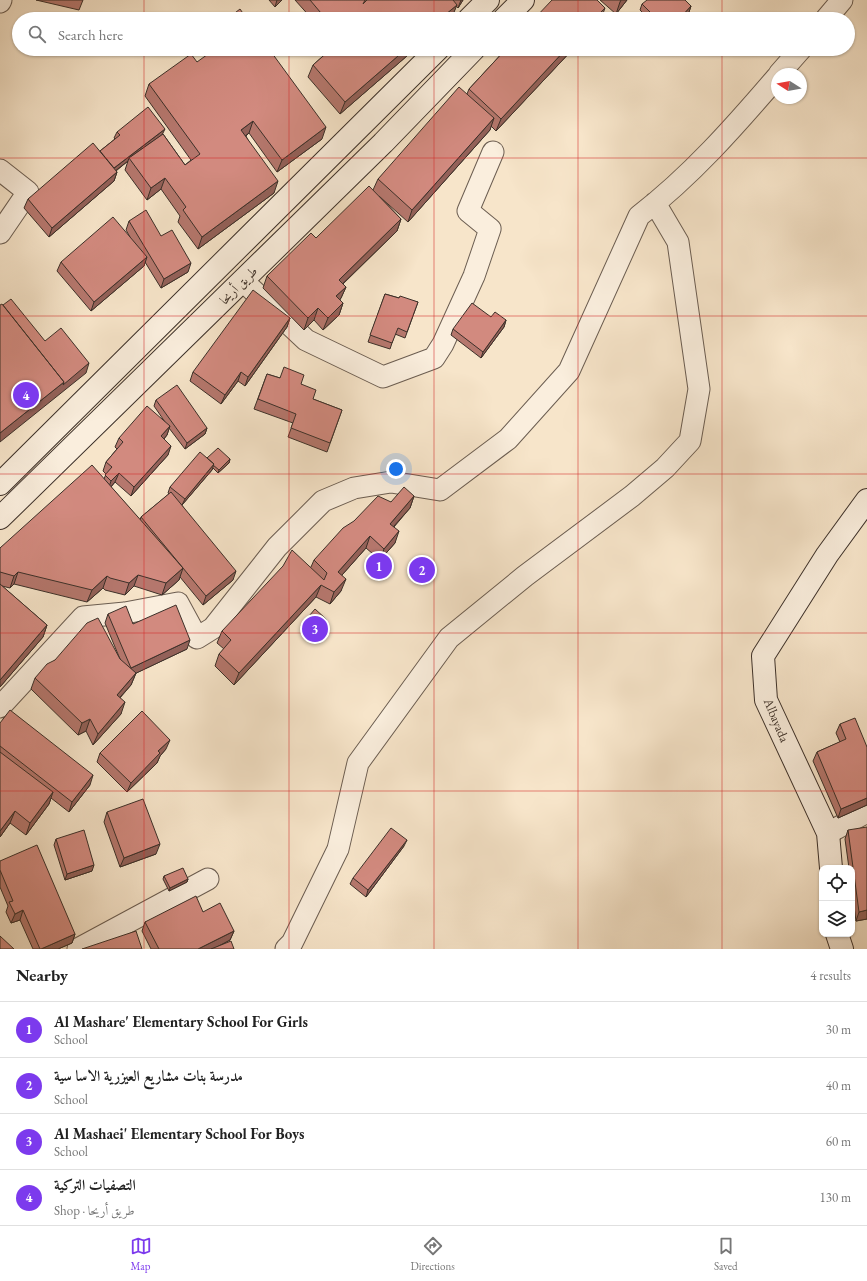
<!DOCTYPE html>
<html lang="en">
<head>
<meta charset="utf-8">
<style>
	:root { --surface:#fff; --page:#f2f2f2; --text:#222; --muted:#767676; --line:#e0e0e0; --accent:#7c3aed }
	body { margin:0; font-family:"EB Garamond",Amiri,serif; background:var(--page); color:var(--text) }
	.controls { position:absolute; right:12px; bottom:12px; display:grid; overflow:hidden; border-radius:8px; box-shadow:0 1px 3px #0004 }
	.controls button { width:36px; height:36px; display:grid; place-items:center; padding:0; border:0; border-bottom:1px solid var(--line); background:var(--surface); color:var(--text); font:20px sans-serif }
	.compass { position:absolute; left:771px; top:68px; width:36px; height:36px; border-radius:50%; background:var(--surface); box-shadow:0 1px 3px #0004; rotate:281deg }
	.you { position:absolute; left:396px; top:469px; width:14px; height:14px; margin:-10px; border:3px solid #fff; border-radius:50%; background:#1a73e8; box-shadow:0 0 0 6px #1a73e833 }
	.badge { display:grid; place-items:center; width:26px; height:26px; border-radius:50%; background:var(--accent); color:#fff; font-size:13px; font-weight:700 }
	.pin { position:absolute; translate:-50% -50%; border:2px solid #fff; box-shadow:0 1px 4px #0006 }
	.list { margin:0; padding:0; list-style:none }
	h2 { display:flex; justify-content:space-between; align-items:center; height:52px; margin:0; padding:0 16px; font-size:17px }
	h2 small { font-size:13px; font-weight:400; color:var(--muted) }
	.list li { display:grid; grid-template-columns:26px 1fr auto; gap:12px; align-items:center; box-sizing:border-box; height:56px; padding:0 16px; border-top:1px solid var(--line) }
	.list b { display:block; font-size:15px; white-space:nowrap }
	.list p { margin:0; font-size:13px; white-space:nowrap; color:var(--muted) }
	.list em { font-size:13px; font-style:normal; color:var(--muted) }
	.icon { flex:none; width:22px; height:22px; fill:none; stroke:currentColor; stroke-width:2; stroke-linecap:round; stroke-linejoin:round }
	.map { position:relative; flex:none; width:867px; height:949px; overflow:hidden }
	.search { position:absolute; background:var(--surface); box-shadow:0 1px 3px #0004; left:12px; right:12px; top:12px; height:44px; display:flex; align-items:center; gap:10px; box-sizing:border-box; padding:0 14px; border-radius:22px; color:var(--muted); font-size:15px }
	.sheet { height:276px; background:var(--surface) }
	nav { display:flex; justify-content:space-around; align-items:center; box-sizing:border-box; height:56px; border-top:1px solid var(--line); background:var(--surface); font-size:11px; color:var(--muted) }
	nav a { display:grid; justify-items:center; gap:2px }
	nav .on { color:var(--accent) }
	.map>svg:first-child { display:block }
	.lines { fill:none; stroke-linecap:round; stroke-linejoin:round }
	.street-casing { stroke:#6b5d51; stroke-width:23 }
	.secondary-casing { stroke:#3c3029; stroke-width:24 }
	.street { stroke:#faeedd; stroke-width:21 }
	.secondary { stroke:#faeedd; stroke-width:22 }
	.wall { fill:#b5776d; stroke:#3c3029 }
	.shaded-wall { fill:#936159; stroke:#3c3029 }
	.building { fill:#d28a7f; stroke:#3c3029 }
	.grid { fill:none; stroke:#d62828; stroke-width:1; stroke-opacity:0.55 }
	.labels { text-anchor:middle; stroke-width:4; stroke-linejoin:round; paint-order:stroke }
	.street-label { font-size:13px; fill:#3c3029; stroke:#faeedd }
</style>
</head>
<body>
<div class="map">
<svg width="867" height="949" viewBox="0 0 867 949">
	<rect width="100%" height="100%" fill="#f7e5ca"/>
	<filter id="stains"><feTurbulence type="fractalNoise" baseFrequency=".005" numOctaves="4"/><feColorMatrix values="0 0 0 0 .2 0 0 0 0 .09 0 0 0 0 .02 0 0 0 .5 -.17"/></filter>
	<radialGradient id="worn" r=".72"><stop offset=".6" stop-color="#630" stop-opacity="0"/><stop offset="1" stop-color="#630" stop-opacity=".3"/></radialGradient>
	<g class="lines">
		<defs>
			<path id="street" d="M0 2 1 0
				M826 19 842 0
				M779 74 801 49
				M0 170 28 192 0 233
				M243 281 306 340 383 377 434 358 443 344 474 276 490 229 468 211 493 152
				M0 707 83 617 125 613 178 603 197 638 213 628 277 547 323 501 354 488 391 482 440 490 508 439 569 371 639 216C691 176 735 126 777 77
				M828 833 867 812
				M78 949 208 879
				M286 949 292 943 338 849 358 763 449 638 525 576 632 496 665 468 690 441 699 389 678 242 655 203"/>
			<path id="secondary" d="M469 19 488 0
				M504 19 523 0
				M0 484 438 49
				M0 518 383 143 474 49
				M831 868 828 833 766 700 763 656 827 555 867 500
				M837 934 842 949"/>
		</defs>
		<use href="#street" class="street-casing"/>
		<use href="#secondary" class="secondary-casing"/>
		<use href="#street" class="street"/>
		<use href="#secondary" class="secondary"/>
	</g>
	<path class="wall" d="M36 0H83L79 10Z
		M269 0H282L275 7Z
		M295 0H463L458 8 456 6 452 17 450 19H312Z
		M600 0H627L616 14Z
		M642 4 691 6 689 12 683 19H649L640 10Z
		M331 49H415L340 114 308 77 313 65Z
		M506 49H573L496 131 491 126 490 130 408 222 379 196 401 219 397 231 343 284 346 287 341 298 340 300 343 303 339 315 323 330 314 320 304 330 263 288 267 276 316 238 373 190 378 179 467 94 469 89Z
		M197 62 322 139 277 172 249 133 246 136 274 193 198 249 178 222 180 216 161 189 147 200 125 170 128 161 116 171 117 172 114 181 49 237 24 208 28 199 100 151 115 139 114 138 117 132 163 134 185 165 191 160 145 96 149 84Z
		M129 221 161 236 188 272 161 288 145 262 144 266 91 311 57 271 61 262 130 237 126 230Z
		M385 294 399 298 418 302 405 338 395 334 390 349 368 342Z
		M491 317 506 320 504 327 481 358 451 335 453 329Z
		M290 318 287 327 245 386 238 381 221 404 190 381 193 372Z
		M267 374 280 378 301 384 313 399 342 410 327 452 288 437 293 423 254 409Z
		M156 400 207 428 205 434 185 449 169 428 167 435 164 439 168 455 131 496 115 482 111 487 140 520 141 517 169 494 168 493 170 487 207 458 230 459 229 463 218 473 213 468 212 470 182 505 181 504 233 580 203 605 180 577 179 580 162 595 134 586 125 595 105 590 103 588 87 602 14 584 10 588 2 586 47 625 43 637 0 687V548L104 479 106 474 103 471 106 462 117 449 115 447 119 438 165 422 154 406Z
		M414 496 410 508 394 527 395 543 380 560 366 548 342 575 341 591 330 604 316 597 234 685 215 666 219 654 224 649 217 643 222 631 311 567 314 560 391 502Z
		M108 614 133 624 187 649 136 673 131 685 120 698 121 714 93 745 86 731 78 735 31 689 35 678 55 660 120 659 105 623Z
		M325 622 312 636 301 626 303 623Z
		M0 723 90 785 69 812 51 798 49 804 26 835 10 823 0 837Z
		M840 724 867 747V805L838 818 813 761 817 752 840 742 836 733Z
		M166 749 160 756 157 763 127 792 97 762 100 753Z
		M107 812 156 854 120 867 104 822Z
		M848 830 867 919 856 921 852 891V868H849L845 839Z
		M56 839 92 871 65 880 54 845Z
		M404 846 366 897 350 884 353 878Z
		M0 861 75 934 72 943 58 949H33L20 920 11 923 6 912 8 906 0 887Z
		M164 876 188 879 187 882 169 891 163 879Z
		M203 912 234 931 230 940 221 945 234 949H151L142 931 145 922Z"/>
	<path class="shaded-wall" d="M277 0H282L275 7Z
		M461 0H463L458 8Z
		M621 0H627L616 14 620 2Z
		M457 5 452 17 450 19H440Z
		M691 6 689 12 683 19H679Z
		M605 8 601 19H594Z
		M406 49H415L340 114 345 102Z
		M566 49H573L496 131 501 119Z
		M494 118 490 130 408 222 412 210Z
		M253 121 249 133 237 142 241 130Z
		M326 127 322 139 277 172 282 160Z
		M165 129 162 135 129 158 128 161 110 175 113 169Z
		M117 172 114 181 49 237 52 228Z
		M165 178 161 189 147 200 151 188Z
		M278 181 274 193 198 249 202 237Z
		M401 219 397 231 334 292 339 280Z
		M147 257 144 266 91 311 94 302Z
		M191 263 188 272 161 288 164 279Z
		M346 287 341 298 332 307 336 296Z
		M343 303 339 315 323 330 328 318Z
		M318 308 314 320 304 330 308 318Z
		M290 318 287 327 245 386 248 377Z
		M506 320 504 327 481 358 483 352Z
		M89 363 86 373 0 442V433L64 382Z
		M241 372 238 381 221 404 225 395Z
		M170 426 167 435 158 446 161 436Z
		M207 428 205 434 185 449 187 443Z
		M171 446 168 455 131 496 134 487Z
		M230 459 229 463 218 473 219 470Z
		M214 464 212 470 182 505 185 499Z
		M119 473 115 482 108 490 111 481Z
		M414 496 410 508 386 535 390 524Z
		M399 531 395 543 380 560 384 549Z
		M370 536 366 548 334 584 338 572Z
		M183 568 179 580 162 595 166 583Z
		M236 571 233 580 203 605 206 596Z
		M18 572 14 584 10 588 14 576Z
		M138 575 134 586 125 595 129 583Z
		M107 576 103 588 87 602 92 590Z
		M346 579 341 591 330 604 334 592Z
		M321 585 316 597 234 685 239 673Z
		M326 619 325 622 312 636 313 633Z
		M47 625 43 637 0 687V680Z
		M190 640 187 649 128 677 131 668Z
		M136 673 131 685 112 706 117 695Z
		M125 702 121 714 93 745 98 734Z
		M90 719 86 731 78 735 82 723Z
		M170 740 166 749 160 756 157 763 127 792 131 783 158 751Z
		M93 775 90 785 69 812 72 802Z
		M53 792 49 804 26 835 30 823Z
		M867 798V805L838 818 841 809Z
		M15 811 10 823 0 837V831Z
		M407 840 404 846 366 897 368 890Z
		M160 844 156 854 120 867 124 858Z
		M94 865 92 871 65 880 67 874Z
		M188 879 187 882 169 891 170 888Z
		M23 910 20 920 11 923 15 914Z
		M867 910V919L856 921 859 912Z
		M234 931 230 940 213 949H198Z
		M75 934 72 943 58 949H41Z"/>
	<path class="building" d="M310 0H365L363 4 367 0H453L457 5 440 19H326Z
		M552 0H597L605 8 594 19H534Z
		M647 0H685L691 6 679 19H657L642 4Z
		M240 9 247 19H227Z
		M215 49H269L326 127 282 160 253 121 241 130 278 181 202 237 183 210 186 207 165 178 151 188 129 158 163 134 185 165 200 154 149 84 191 54 197 62Z
		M331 49H406L345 102 313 65Z
		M506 49H566L501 119 469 89Z
		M459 87 494 118 412 210 378 179Z
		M148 107 165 129 114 168 100 151 120 135 117 132Z
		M93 143 117 172 52 228 28 199Z
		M369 186 401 219 339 280 346 287 336 296 343 303 328 318 318 308 308 318 267 276 311 233 316 238Z
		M146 210 161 236 172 230 191 263 164 279 129 221Z
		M113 217 147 257 94 302 61 262Z
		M253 290 290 318 248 377 241 372 225 395 193 372Z
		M385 294 399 298 400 296 418 302 407 332 398 328 392 343 370 335Z
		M11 299 45 341 61 328 89 363 63 385 64 382 3 305Z
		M472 303 491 317 495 312 506 320 483 352 453 329Z
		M2 304 64 382 0 433V305Z
		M284 367 304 375 301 384 316 390 313 399 342 410 330 443 291 428 296 414 258 399 267 374 280 378Z
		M177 385 207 428 187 443 156 400Z
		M147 406 170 426 161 436 171 446 134 487 119 473 111 481 105 475 112 467 106 462 123 442 119 438Z
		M218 448 230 459 219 470 213 465 214 464 207 458Z
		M200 452 214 464 185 499 170 487Z
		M92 465 183 568 166 583 138 575 129 583 110 578 107 576 92 590 18 572 14 576 0 572V548Z
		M404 487 414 496 390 524 399 531 384 549 370 536 338 572 346 579 334 592 321 585 239 673 219 654 231 640 222 631 283 566 292 550 324 580 327 573 314 560 343 528 354 521 378 496 391 502Z
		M171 492 236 571 206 596 141 517Z
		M0 584 47 625 0 680Z
		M176 605 190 640 131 668 108 614 126 606 133 624Z
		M315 609 326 619 313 633 303 623Z
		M98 618 120 659 136 673 117 695 125 702 98 734 90 719 82 723 35 678 47 664 55 660 87 623Z
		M10 710 93 775 72 802 0 746V723Z
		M142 711 170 740 158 751 160 753 131 783 100 753Z
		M855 718 867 747V798L841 809 817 752 846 739 840 724Z
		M0 752 53 792 30 823 15 811 0 831Z
		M143 799 160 844 124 858 107 812Z
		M867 827V910L859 912 848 830Z
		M391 828 407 840 368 890 353 878Z
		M84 830 94 865 67 874 56 839Z
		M37 845 75 934 41 949H40L23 910 15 914 9 902 13 901 0 870V861Z
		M183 868 188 879 170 888 164 876Z
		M196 896 203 912 220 903 234 931 198 949H159L145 922Z
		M136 931 142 949H82Z
		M0 936 14 949H0Z
		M231 941 234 949H211Z"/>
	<path class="grid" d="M144 0V19M289 0V19M434 0V19M578 0V19M722 0V19M144 49V949M289 49V949M434 49V949M578 49V949M722 49V949M0 158H867M0 316H867M0 474H867M0 633H867M0 791H867"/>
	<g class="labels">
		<g class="street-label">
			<text transform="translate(238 285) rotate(-45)" y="5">طريق أريحا</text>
			<text transform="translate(777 720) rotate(67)" y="5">Albayada</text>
		</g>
	</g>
	<rect width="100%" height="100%" filter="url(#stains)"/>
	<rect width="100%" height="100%" fill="url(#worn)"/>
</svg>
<div class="controls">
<button><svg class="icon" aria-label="locate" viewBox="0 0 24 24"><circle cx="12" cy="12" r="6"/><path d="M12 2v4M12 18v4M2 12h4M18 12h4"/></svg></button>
<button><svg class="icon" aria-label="layers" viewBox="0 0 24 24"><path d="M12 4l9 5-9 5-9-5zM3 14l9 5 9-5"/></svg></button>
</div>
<svg class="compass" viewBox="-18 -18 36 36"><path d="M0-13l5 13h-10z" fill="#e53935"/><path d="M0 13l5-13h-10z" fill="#767676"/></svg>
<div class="you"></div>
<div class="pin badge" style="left:379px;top:566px">1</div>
<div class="pin badge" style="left:422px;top:570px">2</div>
<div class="pin badge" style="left:315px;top:629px">3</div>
<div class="pin badge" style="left:26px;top:395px">4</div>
<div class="search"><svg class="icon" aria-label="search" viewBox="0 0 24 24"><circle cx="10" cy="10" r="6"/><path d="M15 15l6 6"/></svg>Search here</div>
</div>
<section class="sheet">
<h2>Nearby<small>4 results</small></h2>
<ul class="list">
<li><span class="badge">1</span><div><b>Al Mashare' Elementary School For Girls</b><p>School</p></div><em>30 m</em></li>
<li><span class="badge">2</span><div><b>مدرسة بنات مشاريع العيزرية الاسا سية</b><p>School</p></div><em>40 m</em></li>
<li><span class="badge">3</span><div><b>Al Mashaei' Elementary School For Boys</b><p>School</p></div><em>60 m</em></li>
<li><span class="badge">4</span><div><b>التصفيات التركية</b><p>Shop · طريق أريحا</p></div><em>130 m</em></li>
</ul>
</section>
<nav>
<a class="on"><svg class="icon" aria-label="map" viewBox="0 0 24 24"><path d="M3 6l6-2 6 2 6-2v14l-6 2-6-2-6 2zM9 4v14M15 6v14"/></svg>Map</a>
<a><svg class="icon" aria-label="directions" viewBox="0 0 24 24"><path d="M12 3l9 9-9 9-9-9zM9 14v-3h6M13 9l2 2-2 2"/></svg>Directions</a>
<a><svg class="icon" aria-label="saved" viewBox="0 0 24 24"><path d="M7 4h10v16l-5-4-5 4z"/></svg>Saved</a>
</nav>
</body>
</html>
